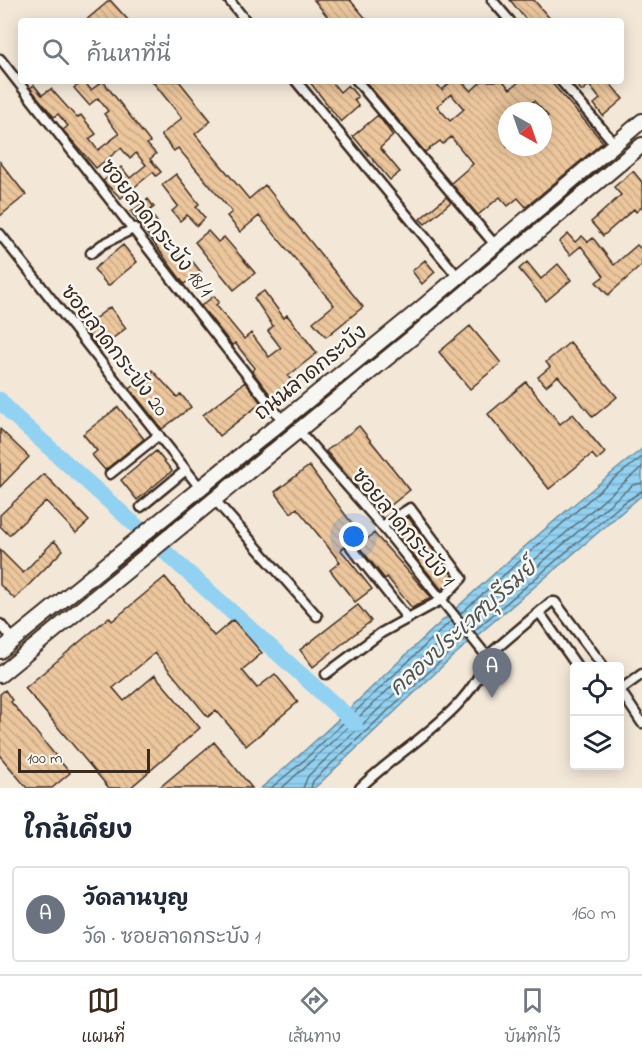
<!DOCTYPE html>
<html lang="th">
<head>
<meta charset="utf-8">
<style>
	:root { --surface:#fff; --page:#f2f2f3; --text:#1f2937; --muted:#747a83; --line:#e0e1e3; --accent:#3b2a1e }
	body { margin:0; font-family:"Indie Flower","Playpen Sans Thai",sans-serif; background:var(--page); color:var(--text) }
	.controls { position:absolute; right:18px; bottom:18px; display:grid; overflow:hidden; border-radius:6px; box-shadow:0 3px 15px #0003 }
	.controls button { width:54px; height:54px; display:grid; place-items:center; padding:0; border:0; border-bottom:2px solid var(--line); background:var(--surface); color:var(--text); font:30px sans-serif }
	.compass { position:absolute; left:498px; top:102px; width:54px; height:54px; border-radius:50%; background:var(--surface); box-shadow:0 3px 15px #0003; rotate:140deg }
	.scale { position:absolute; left:18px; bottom:15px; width:132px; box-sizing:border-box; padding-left:6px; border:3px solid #3b2a1e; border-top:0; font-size:16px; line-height:21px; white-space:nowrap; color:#3b2a1e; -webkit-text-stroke:4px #f6f6f2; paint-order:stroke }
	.you { position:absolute; left:354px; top:537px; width:21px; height:21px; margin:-15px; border:4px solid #fff; border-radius:50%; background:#1a73e8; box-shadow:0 0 0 9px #1a73e833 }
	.badge { display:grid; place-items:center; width:39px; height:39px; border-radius:50%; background:var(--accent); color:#fff; font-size:20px; font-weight:700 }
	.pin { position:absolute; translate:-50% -50px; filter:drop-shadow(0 2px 3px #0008) }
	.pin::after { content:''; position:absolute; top:32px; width:21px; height:18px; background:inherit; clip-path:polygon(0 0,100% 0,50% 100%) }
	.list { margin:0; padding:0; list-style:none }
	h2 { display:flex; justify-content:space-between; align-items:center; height:78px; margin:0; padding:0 24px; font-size:26px }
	h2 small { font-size:20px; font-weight:400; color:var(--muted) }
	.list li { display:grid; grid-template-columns:39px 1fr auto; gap:18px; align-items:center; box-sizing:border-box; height:96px; margin:0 12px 12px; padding:0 12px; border:2px solid var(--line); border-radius:6px }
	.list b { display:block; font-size:22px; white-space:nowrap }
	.list p { margin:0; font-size:20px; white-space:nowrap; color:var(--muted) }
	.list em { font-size:20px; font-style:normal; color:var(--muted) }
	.icon { flex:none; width:33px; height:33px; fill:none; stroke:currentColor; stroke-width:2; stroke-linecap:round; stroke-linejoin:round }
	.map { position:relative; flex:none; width:642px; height:788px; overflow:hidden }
	.search { position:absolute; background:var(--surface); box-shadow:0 3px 15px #0003; left:18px; right:18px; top:18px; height:66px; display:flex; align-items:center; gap:15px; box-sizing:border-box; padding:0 21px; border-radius:6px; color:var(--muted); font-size:22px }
	.sheet { height:186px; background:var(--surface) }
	nav { display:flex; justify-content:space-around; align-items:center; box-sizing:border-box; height:84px; border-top:2px solid var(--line); background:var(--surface); font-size:16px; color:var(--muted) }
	nav a { display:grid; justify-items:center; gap:3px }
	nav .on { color:var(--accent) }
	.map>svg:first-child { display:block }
	.water { fill:url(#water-rules); stroke:#6f8f9e; stroke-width:1.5 }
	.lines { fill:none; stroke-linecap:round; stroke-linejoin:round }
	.shore { stroke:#5d6d73; stroke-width:1.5 }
	.river { stroke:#91d2f3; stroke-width:16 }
	.building { fill:url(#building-back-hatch); stroke:#3b2a1e; stroke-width:1.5; fill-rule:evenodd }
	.minor-casing { stroke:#3b2a1e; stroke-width:13 }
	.primary-casing { stroke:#3b2a1e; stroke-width:18 }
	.minor { stroke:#f6f6f2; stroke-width:8 }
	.primary { stroke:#f6f6f2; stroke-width:14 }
	.labels { text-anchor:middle; stroke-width:5; stroke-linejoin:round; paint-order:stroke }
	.street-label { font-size:21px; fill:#3b2a1e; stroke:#f6f6f2 }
	.water-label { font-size:22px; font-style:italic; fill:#505453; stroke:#f6f6f2 }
</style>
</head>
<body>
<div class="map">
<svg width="642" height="788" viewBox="0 0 642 788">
	<defs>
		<pattern id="water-rules" width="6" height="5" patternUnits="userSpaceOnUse" patternTransform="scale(1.5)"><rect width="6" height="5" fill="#91d2f3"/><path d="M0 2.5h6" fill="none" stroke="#7eb4d0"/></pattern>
		<pattern id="building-back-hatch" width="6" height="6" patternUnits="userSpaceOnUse" patternTransform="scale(1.5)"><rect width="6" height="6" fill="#ecc69c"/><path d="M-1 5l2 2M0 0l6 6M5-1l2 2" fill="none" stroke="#cbaa86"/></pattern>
	</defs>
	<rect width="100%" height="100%" fill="#f3e8d8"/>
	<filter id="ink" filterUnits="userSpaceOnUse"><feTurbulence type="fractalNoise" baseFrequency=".0167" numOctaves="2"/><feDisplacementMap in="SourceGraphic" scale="12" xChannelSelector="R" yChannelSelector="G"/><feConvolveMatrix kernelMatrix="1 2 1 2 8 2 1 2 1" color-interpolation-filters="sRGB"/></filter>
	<g filter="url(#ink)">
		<path class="water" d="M642 449V495L452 657 319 784 314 788H261C320 740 373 685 428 634 497 570 568 507 642 449Z"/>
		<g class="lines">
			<path class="shore" d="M460 614 607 484 642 457
				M465 620 642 467
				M469 625 617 498 633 485 642 483
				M474 631 622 504 642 491
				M271 788 301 763 451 621
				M282 788 456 627
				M303 788 308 776 460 632
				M311 788 313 781 465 638"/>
			<path class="river" d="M0 400 12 414 355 723"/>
		</g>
		<path class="building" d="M110 0 129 21H85Z
			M314 0H350L368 21H331Z
			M510 0H534L552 21H527Z
			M84 81 91 90 103 81 150 142 147 144 156 154 150 159 161 172 156 176 153 172 121 198 103 181 121 167 130 178 146 165 136 153 130 159 121 148 96 168 63 130 68 126 58 114 54 117 30 88 34 85 42 95 51 89 77 118 81 115 96 134 89 139 98 150 119 134 104 114 108 111 98 98 89 105 74 88Z
			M152 81H179L211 121 195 134 249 199 265 185 363 307 326 337 313 322 334 305 259 216 240 232 227 216 232 212 178 148 174 151 161 135 182 118Z
			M309 81H331L340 92 348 85 358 97 354 100 359 106 341 122Z
			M365 81H434L442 90 452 81H461L471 91 482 81H503L510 89 520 81H550L603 142 526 207 518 198 508 206 500 197 478 215 451 183 473 164 451 137 443 144 440 141 425 152ZM451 94 464 109 450 121 437 106ZM534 101 548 116 543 120V147H507V111H522Z
			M573 81H608L623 99 603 116 594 104 600 99 589 85 582 91Z
			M378 115 393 136 380 148 400 172 390 180 353 136Z
			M0 162 26 195 0 216Z
			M633 171 642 182V207L636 212 634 209 603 236 591 222 621 195 614 187Z
			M176 174 199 204 196 207 205 218 197 226 187 215 180 221 172 211 178 206 162 185Z
			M446 197 451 202 425 224 420 219Z
			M148 199 154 207 149 211 157 222 154 225 163 234 159 238 176 258 181 254 189 265 193 262 201 272 184 284 131 212Z
			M208 231 218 242 224 237 255 273 234 290 195 242Z
			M568 234 575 242 582 236 588 242 593 238 614 265 637 245 642 250V265L608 295 596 282 604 276 581 246 570 255 559 242Z
			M123 245 137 262 108 286 94 269Z
			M425 260 435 272 422 284 412 271Z
			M527 262 541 279 558 264 571 280 546 301 519 269Z
			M264 291 284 318 287 315 317 353 288 376 296 386 276 402 252 371 255 368 235 343 232 345 201 306 214 296 219 302 216 305 244 339 251 333 269 357 281 348 268 331 273 326 254 298Z
			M110 307 126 328 99 349 83 328Z
			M470 326 501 363 470 389 439 352Z
			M570 342 617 397 593 417 558 376 546 386 538 377 550 367 546 362Z
			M152 370 177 397 181 394 191 407 162 429 130 389Z
			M245 382 261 403 219 436 203 415Z
			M526 382 560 424 573 414 605 453 597 460 592 454 549 489 488 414Z
			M118 407 144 439 105 470 92 455 97 451 83 434Z
			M359 426 410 490 380 514 326 451Z
			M0 429 29 457 0 487Z
			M156 451 172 471 137 500 121 480Z
			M309 466 365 541 374 533 431 597 412 608 387 577 385 579 356 543 351 541 341 550 372 589 355 602 330 570 340 562 297 508 291 513 275 492Z
			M44 474 89 521 76 533 46 501 9 535 0 526V515Z
			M408 517 454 577 442 590 391 528Z
			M54 541 63 550 15 599 0 585V550L23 573Z
			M165 577 214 636 233 620 262 653 242 670 257 688 275 674 298 702 246 746 216 710 208 717 155 653 113 688 124 701 155 675 200 728 130 788H109L25 688 109 617 112 621Z
			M358 605 371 621 313 667 300 650Z
			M5 690 12 700 11 702 70 773 52 788H27L0 756V694Z
			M214 742 252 788H159Z"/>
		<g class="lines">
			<defs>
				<path id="minor" d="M229 0 246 21
					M492 0 510 21
					M0 59 283 421
					M296 81 458 277
					M357 81 496 246
					M561 81 615 144
					M0 234 201 489
					M91 253 103 244 135 228
					M299 431 382 526 485 654 491 653 551 602H555L603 666
					M110 474 159 435
					M215 500 317 616
					M141 507 186 470
					M351 547 408 619
					M539 612 577 666
					M0 624 14 640
					M326 674 381 633 441 600 462 578 410 508 382 526
					M620 690 642 723
					M620 690 642 674
					M360 788C394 753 482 704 485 654"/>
				<path id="primary" d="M0 651 419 310 642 121
					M0 675 414 336 642 145"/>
			</defs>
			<use href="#minor" class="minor-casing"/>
			<use href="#primary" class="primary-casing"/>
			<use href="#minor" class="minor"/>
			<use href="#primary" class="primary"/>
		</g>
	</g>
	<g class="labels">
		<g class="street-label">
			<text transform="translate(157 228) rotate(52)" y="7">ซอยลาดกระบัง 18/1</text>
			<text transform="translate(115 350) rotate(52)" y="7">ซอยลาดกระบัง 20</text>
			<text transform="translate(310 372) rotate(-39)" y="7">ถนนลาดกระบัง</text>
			<text transform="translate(404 527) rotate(50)" y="7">ซอยลาดกระบัง 1</text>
		</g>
		<g class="water-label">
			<text transform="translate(462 627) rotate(-42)" y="8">คลองประเวศบุรีรมย์</text>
		</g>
	</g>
</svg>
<div class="controls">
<button><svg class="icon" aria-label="locate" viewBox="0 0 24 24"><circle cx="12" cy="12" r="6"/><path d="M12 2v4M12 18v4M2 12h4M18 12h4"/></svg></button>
<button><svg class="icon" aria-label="layers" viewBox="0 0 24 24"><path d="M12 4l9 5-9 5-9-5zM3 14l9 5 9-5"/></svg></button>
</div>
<svg class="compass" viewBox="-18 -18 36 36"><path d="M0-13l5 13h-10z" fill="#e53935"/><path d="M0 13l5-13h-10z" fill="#747a83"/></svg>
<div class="scale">100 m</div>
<div class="you"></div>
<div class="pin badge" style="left:492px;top:698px;background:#6b7280">A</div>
<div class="search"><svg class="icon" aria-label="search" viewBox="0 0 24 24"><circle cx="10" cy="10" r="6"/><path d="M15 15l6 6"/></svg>ค้นหาที่นี่</div>
</div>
<section class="sheet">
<h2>ใกล้เคียง<small></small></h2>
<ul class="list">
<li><span class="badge" style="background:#6b7280">A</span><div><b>วัดลานบุญ</b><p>วัด · ซอยลาดกระบัง 1</p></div><em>160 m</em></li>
</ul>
</section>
<nav>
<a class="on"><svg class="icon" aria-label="map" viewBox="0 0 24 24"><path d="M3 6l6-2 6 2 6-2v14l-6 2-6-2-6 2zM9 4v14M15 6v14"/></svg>แผนที่</a>
<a><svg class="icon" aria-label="directions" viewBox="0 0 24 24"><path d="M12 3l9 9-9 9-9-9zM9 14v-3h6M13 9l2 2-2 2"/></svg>เส้นทาง</a>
<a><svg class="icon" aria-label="saved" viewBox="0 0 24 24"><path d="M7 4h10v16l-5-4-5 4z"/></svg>บันทึกไว้</a>
</nav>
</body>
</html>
